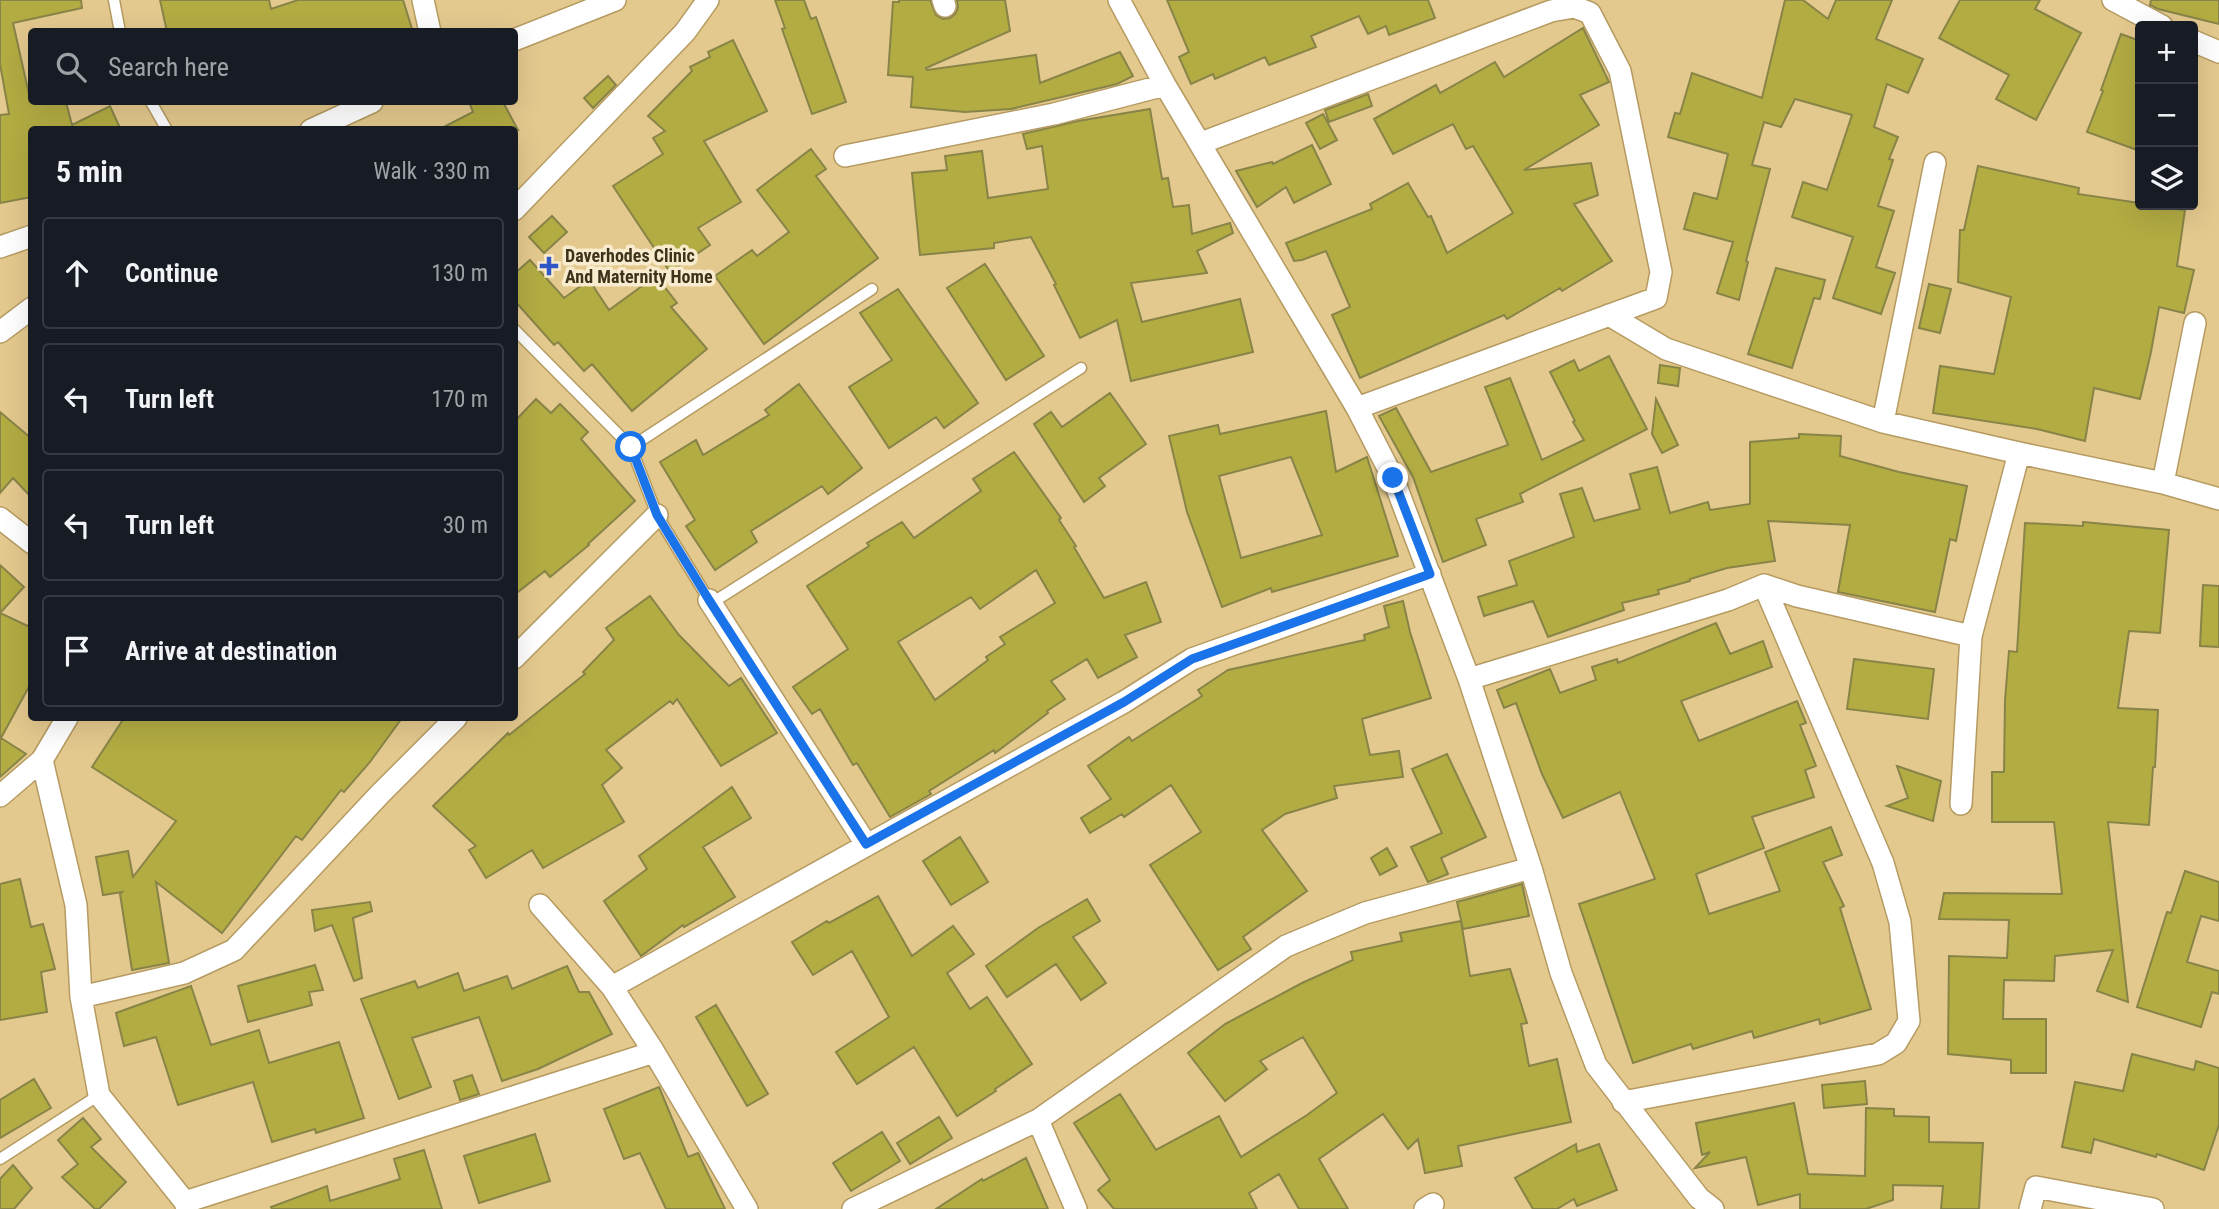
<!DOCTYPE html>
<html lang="en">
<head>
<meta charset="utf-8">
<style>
	:root { --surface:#171b24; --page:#20242c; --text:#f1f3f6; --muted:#9ea1a6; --line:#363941 }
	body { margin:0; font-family:"Roboto Condensed",sans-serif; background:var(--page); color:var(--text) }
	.controls { position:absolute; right:21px; top:21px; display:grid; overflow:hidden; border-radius:7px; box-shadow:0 7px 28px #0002 }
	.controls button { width:63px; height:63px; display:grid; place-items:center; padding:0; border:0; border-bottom:2px solid var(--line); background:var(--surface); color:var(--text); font:35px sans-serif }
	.stop { position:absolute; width:21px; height:21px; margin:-16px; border:5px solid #1a73e8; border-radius:50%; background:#fff }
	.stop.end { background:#1a73e8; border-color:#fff; box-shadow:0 2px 7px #0008 }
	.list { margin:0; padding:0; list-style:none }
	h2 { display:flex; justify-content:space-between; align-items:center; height:91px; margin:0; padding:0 28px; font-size:30px }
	h2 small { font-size:23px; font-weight:400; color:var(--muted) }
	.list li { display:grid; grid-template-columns:46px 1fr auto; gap:21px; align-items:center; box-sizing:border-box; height:112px; margin:0 14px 14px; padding:0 14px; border:2px solid var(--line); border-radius:7px }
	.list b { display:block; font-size:26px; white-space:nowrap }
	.list em { font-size:23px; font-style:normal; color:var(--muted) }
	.icon { flex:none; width:38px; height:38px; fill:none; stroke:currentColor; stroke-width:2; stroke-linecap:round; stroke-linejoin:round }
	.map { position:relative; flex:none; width:2219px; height:1209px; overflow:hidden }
	.search { position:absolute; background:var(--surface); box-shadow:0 7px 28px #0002; left:28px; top:28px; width:490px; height:77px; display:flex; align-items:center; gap:18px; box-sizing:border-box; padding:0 24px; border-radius:7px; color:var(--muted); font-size:26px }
	.panel { position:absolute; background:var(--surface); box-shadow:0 7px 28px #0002; left:28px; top:126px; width:490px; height:595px; border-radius:7px }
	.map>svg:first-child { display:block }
	.building { fill:#b3ac43; stroke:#888448; stroke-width:2; fill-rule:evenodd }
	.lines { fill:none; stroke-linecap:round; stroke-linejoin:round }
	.lane-casing { stroke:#b59b61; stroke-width:13 }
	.street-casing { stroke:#b59b61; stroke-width:24 }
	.lane { stroke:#fff; stroke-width:10 }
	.street { stroke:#fff; stroke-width:21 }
	.route { stroke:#1a73e8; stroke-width:9 }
	.poi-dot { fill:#3156c6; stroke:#f9ecce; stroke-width:2.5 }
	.labels { text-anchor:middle; stroke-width:7; stroke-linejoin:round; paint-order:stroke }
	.poi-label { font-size:18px; font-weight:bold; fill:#3d321a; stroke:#f9ecce; text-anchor:start }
</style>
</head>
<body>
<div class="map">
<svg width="2219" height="1209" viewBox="0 0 2219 1209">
	<rect width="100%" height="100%" fill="#e4c98e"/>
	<path class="building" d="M0 0H81L82 8 13 23 29 94H32V102H66L72 125 110 106 121 130H32V197L0 203V115L9 114 0 64Z
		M160 0H269L271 9 298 0H403L413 32H167Z
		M775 0H804L811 19 816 17 846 102 812 114 782 29 785 28Z
		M899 0H930L936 15 943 19 950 18 955 14 958 8 957 0H1005L1010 31 926 68 927 70 1036 55 1040 83 1120 52 1133 76 1117 84 1011 109 965 112 911 107 913 77 888 75 893 2H899Z
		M1167 0H1428L1435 18 1389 35 1386 26 1368 34 1359 16 1311 36 1316 47 1269 65 1265 57 1215 79 1213 74 1191 84 1179 57 1189 52Z
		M1785 0H1803L1828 19 1836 0H1892L1876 39 1923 59 1908 93 1887 84 1874 127 1898 137 1889 159 1893 160 1878 206 1894 211 1876 267 1895 273 1881 314 1833 298 1853 237 1792 217 1803 182 1827 190 1852 115 1795 99 1781 127 1764 122 1752 165 1770 169 1746 261 1748 262 1739 300 1717 293 1733 242 1684 229 1694 193 1717 199 1728 154 1668 137 1675 113 1680 114 1692 73 1762 98Z
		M1960 0H2040L2035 9 2081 33 2036 120 1996 99 2009 75 1939 38Z
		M2151 0H2219V24L2158 9 2150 5Z
		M1583 28 1609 82 1580 95 1599 125 1524 170 1591 163 1598 195 1574 204 1612 261 1562 291 1560 288 1507 319 1504 315 1360 378 1332 315 1350 307 1326 251 1302 260 1294 261 1286 243 1372 209 1370 204 1408 183 1428 217 1431 216 1447 253 1513 213 1473 146 1466 149 1453 124 1393 154 1374 119 1436 85 1440 93 1495 62 1504 77Z
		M2121 34 2140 41V151L2087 132 2103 91 2101 90Z
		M733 40 767 111 704 141 741 202 698 228 710 245 670 272 613 186 663 154 653 138 665 131 648 116 692 71 690 67 710 57 708 52Z
		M608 76 616 85 593 108 584 98Z
		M1368 94 1372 106 1329 122 1325 110Z
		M469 102H503L518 130H438L473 112Z
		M1150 109 1162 179 1168 178 1173 207 1189 205 1192 234 1230 223 1233 233 1197 251 1207 273 1131 283 1142 322 1240 299 1253 352 1131 381 1117 320 1080 338 1054 285 1056 284 1031 237 994 243V248L920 255 912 173 947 170 945 156 982 151 988 198 1048 189 1042 146 1027 149 1023 134 1078 121Z
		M1323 114 1337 140 1320 149 1306 123Z
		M1312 145 1331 184 1294 203 1286 187 1257 207 1236 171 1272 162 1273 164Z
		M811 149 826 169 816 176 878 258 764 344 715 276 752 250 757 256 789 232 757 190Z
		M1978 166 2079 188 2078 194 2140 203V205L2185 210 2177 266 2194 270 2184 313 2159 307 2151 352 2140 399 2094 388 2085 441 2037 429 1933 413 1940 366 1994 374 2011 297 1958 282 1960 230H1964Z
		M552 216 567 232 544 253 529 237Z
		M530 260 564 298 589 280 609 310 656 276 677 303 671 307 707 349 632 411 592 364 584 371 558 342 554 345 514 300V274Z
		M985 264 1044 356 1006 380 947 288Z
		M1776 268 1825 280 1820 299 1814 298 1792 368 1748 354Z
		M1929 284 1951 289 1940 333 1919 328Z
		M898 289 978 403 944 428 936 417 889 448 849 387 892 360 860 313Z
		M1609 356 1647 429 1520 494 1523 502 1476 519 1486 545 1443 562 1413 477 1379 416 1396 408 1431 472 1508 445 1485 387 1510 378 1542 460 1584 440 1573 422 1575 421 1550 372 1574 360 1579 371Z
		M1660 365 1680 368 1678 386 1658 383Z
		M799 384 862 468 828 494 822 486 751 531 757 542 715 570 686 526 695 520 660 462 696 440 703 455 769 415 765 410Z
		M1110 393 1146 444 1099 478 1105 486 1084 502 1034 424 1051 412 1062 427Z
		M536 399 551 413 560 404 588 432 581 439 635 501 588 544 589 545 550 577 545 571 514 595V422Z
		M1656 399 1678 445 1662 453 1652 434Z
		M1326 411 1336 472 1367 457 1398 556 1272 592 1271 588 1222 607 1187 512 1169 436 1218 425 1220 434ZM1291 457 1322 535 1241 558 1219 476Z
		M0 412 32 439V498L13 478 0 493Z
		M1799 434 1841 436 1840 456 1899 472 1967 486 1956 541 1950 539 1935 612 1838 592 1850 525 1768 521 1775 561 1727 568 1690 579V581L1658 590 1659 594 1622 603 1624 610 1548 637 1533 601 1484 616 1478 597 1517 585 1509 561 1574 537 1560 494 1582 488 1594 521 1640 509 1630 474 1657 467 1670 513 1708 502 1710 510 1750 504V442L1799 438Z
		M1014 452 1061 518 1059 520 1076 546 1074 547 1104 598 1146 582 1161 622 1125 635 1137 657 1098 678 1087 659 1051 681 1065 699 1047 711 1048 713 995 753 994 750 929 791 931 794 890 817 857 763 853 765 820 709 812 714 793 687 848 649 807 586 869 546 867 543 902 522 914 538 981 491 973 479ZM1036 570 1055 603 1000 637 1005 644 986 657 988 660 935 700 898 642 971 597 980 609Z
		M2083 522 2169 530 2160 633 2129 631 2118 708 2158 710 2155 767H2153L2149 825 2108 822 2128 1002 2097 991 2113 950 2055 956 2054 981 2004 980 2003 1019H2046V1073H2011V1060L1948 1054 1949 956 2007 958 2009 920 1939 919 1944 893 2062 894 2054 822H1992V772H2004L2005 700 2009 651 2017 652 2025 523 2083 526Z
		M0 565 24 587 0 613 32 628V681L1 738 26 754 0 777Z
		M2203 585 2219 586V647L2200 646Z
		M650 596 679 635 729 686 741 678 777 733 721 766 677 699 673 704 670 701 606 750 622 768 602 785 624 822 543 868 532 850 486 878 469 850 476 846 433 806 508 733 509 735 585 674 583 672 614 640 606 628Z
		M1403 601 1410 632 1431 698 1362 719 1370 755 1399 751 1403 777 1334 786 1337 798 1285 814 1262 830 1307 891 1243 937 1251 949 1218 970 1150 865 1201 832 1171 785 1124 817 1122 814 1090 833 1081 818 1111 799 1088 766 1129 737 1132 741 1202 696 1198 690 1228 670 1365 640 1364 635 1389 627 1384 606Z
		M1716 623 1730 654 1763 641 1772 667 1681 701 1699 741 1797 701 1806 723 1800 725 1816 766 1805 770 1814 797 1752 817 1764 848 1696 874 1709 914 1780 891 1765 852 1831 827 1842 855 1823 862 1844 906 1840 908 1871 1009 1820 1024 1819 1019 1754 1038 1752 1031 1693 1049 1691 1044 1633 1063 1579 904 1655 879 1620 792 1563 818 1542 774 1516 703 1504 708 1497 690 1550 669 1560 693 1596 680 1592 667 1617 659 1618 663Z
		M1854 659 1934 669 1928 719 1847 709Z
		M124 718H402L370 762 344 792 341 790 302 840 296 836 222 933 156 882 169 963 132 970 120 894 122 892 103 895 96 857 128 851 133 877 176 821 92 767Z
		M1447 754 1486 837 1441 858 1448 874 1428 882 1411 847 1442 833 1412 769Z
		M1897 766 1941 781 1933 821 1887 806 1908 798Z
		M732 787 751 818 703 847 735 897 684 927 683 925 641 956 604 901 647 869 639 856Z
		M960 837 988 882 951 905 923 861Z
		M1387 848 1397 866 1380 875 1371 858Z
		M2185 871 2219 882V921L2201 916 2187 962 2219 971V994L2212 992 2201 1027 2137 1007 2167 912 2171 913Z
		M20 879 31 927 43 924 55 969 41 972 47 1012 0 1020V884Z
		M1522 884 1529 916 1463 929 1457 902Z
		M878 896 912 956 953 926 974 954 947 973 970 1009 987 997 1032 1064 995 1089 996 1091 957 1116 914 1047 857 1084 836 1052 889 1017 852 951 813 975 792 942 827 921 829 923Z
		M1087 899 1100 921 1073 937 1106 983 1081 1000 1056 964 1007 997 986 966 1038 928Z
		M370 902 372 911 353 918 362 978 354 981 332 925 315 931 312 910Z
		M1461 921 1470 976 1510 969 1527 1023 1521 1024 1529 1066 1557 1059 1571 1122 1458 1146 1462 1166 1425 1173 1418 1139 1408 1149 1383 1114 1319 1159 1348 1209H1299L1279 1174 1249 1193 1257 1209H1114L1098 1190 1110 1180 1074 1123 1120 1094 1156 1150 1219 1116 1241 1157 1307 1115 1337 1093 1303 1037 1260 1061 1267 1069 1225 1101 1188 1053 1225 1024 1302 983 1353 960 1351 952 1402 941 1400 933Z
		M315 965 323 990 309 992 312 1005 248 1022 238 986Z
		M567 966 579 992H589L612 1034 538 1069 502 1081 479 1017 412 1038 431 1087 399 1099 361 999 415 981 418 988 458 973 464 991 507 976 512 989Z
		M191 986 211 1045 259 1030 269 1063 339 1042 364 1118 316 1133 315 1129 272 1142 253 1082 178 1105 156 1037 124 1046 116 1013Z
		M716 1005 768 1094 747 1106 696 1017Z
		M2132 1054 2194 1070 2196 1061 2219 1068V1125L2204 1170 2157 1154 2156 1157 2094 1139 2091 1153 2062 1147 2075 1082 2123 1091Z
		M472 1075 479 1094 460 1100 454 1081Z
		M34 1079 51 1108 0 1138V1100Z
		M1865 1081 1867 1104 1824 1108 1822 1085Z
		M659 1087 688 1157 698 1153 725 1209H666L640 1153 624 1159 604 1109Z
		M1794 1103 1808 1174 1865 1176 1866 1108 1894 1109V1116L1929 1117V1142L1983 1143 1979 1209H1941L1943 1186 1893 1185V1200L1866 1209H1800V1194L1758 1205 1746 1157 1695 1168 1710 1152 1702 1155 1696 1123Z
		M939 1117 952 1138 910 1164 897 1143Z
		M83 1118 101 1139 91 1147 126 1182 99 1209H95L62 1177 78 1164 58 1140Z
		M882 1132 900 1161 851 1191 833 1163Z
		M535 1134 550 1181 479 1203 464 1156Z
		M1576 1144 1577 1152 1599 1144 1617 1190 1577 1206 1574 1199 1557 1209H1533L1515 1178Z
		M424 1150 442 1209H272L271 1207 327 1186 330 1201 400 1179 394 1159Z
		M1026 1158 1048 1209H936L982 1179 983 1181Z
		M13 1165 32 1188 14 1209H0V1179Z"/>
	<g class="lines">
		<defs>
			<path id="lane" d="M114 0 120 32
				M151 102 167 130
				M514 329 631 447 657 515 709 600 718 599 1081 368
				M631 447 872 289
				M0 1159 99 1095"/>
			<path id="street" d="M423 0 430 32
				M943 0 945 6
				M1119 0 1165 85 1357 408 1393 478 1469 679 1531 868 1561 973 1596 1065 1699 1198 1713 1209
				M2113 0 2162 26
				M514 40 615 0
				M2193 41 2219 52
				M311 130 372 102
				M1201 143 1551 11 1574 7 1590 13 1620 71 1661 272 1656 298 1357 408
				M845 156 1054 114 1165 85
				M514 210 685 32 708 0
				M0 247 32 236
				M1609 315 1666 349 1883 422 2019 453 2163 483 2219 499
				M0 332 32 308
				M1883 422 1935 163
				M2163 483 2195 323
				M0 518 32 543
				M709 600 866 844
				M514 658 657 515
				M1469 679 1728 600 1764 585 1797 596 1971 636
				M42 760 76 905 81 997 99 1095 185 1202 187 1209
				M0 796 42 760 67 718
				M1961 804 1971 636 2019 453
				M540 905 612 987 654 1052 747 1209
				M612 987 1124 702 1192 659 1430 574
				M81 997 184 973 234 950 380 794 456 718
				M1623 1102 1878 1054 1896 1043 1909 1021 1900 922 1883 863 1764 585
				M1038 1120 1076 1209
				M185 1202 654 1052
				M853 1209 1038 1120 1286 946 1365 913 1531 868
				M1425 1209 1433 1204
				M2030 1209 2036 1187 2153 1209"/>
		</defs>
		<use href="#lane" class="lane-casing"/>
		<use href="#street" class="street-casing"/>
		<use href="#lane" class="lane"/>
		<use href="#street" class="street"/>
	</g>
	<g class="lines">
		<path class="route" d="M631 447 657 515 709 600 866 844 1124 702 1192 659 1430 574 1393 478"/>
	</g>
	<path class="poi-dot" d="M545.5 255.5h7v7h7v7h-7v7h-7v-7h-7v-7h7z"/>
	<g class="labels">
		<g class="poi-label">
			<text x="565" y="262">Daverhodes Clinic<tspan x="565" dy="21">And Maternity Home</tspan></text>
		</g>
	</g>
</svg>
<div class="controls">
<button>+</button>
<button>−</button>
<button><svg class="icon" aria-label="layers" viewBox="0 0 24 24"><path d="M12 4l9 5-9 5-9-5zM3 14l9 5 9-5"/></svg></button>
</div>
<div class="stop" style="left:631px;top:447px"></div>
<div class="stop end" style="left:1393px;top:478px"></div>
<div class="search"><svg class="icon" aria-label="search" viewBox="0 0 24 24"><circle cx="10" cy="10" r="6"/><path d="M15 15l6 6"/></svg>Search here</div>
<section class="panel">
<h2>5 min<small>Walk · 330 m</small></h2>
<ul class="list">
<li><svg class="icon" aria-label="ahead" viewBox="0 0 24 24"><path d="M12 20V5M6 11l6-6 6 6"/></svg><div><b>Continue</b></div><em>130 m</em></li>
<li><svg class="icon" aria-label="left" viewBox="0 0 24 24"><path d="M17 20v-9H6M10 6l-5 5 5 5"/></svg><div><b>Turn left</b></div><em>170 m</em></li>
<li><svg class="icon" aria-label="left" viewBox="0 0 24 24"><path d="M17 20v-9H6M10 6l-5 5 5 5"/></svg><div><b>Turn left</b></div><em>30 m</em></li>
<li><svg class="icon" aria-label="arrive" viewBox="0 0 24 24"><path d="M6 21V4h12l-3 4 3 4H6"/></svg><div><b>Arrive at destination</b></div></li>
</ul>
</section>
</div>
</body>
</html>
